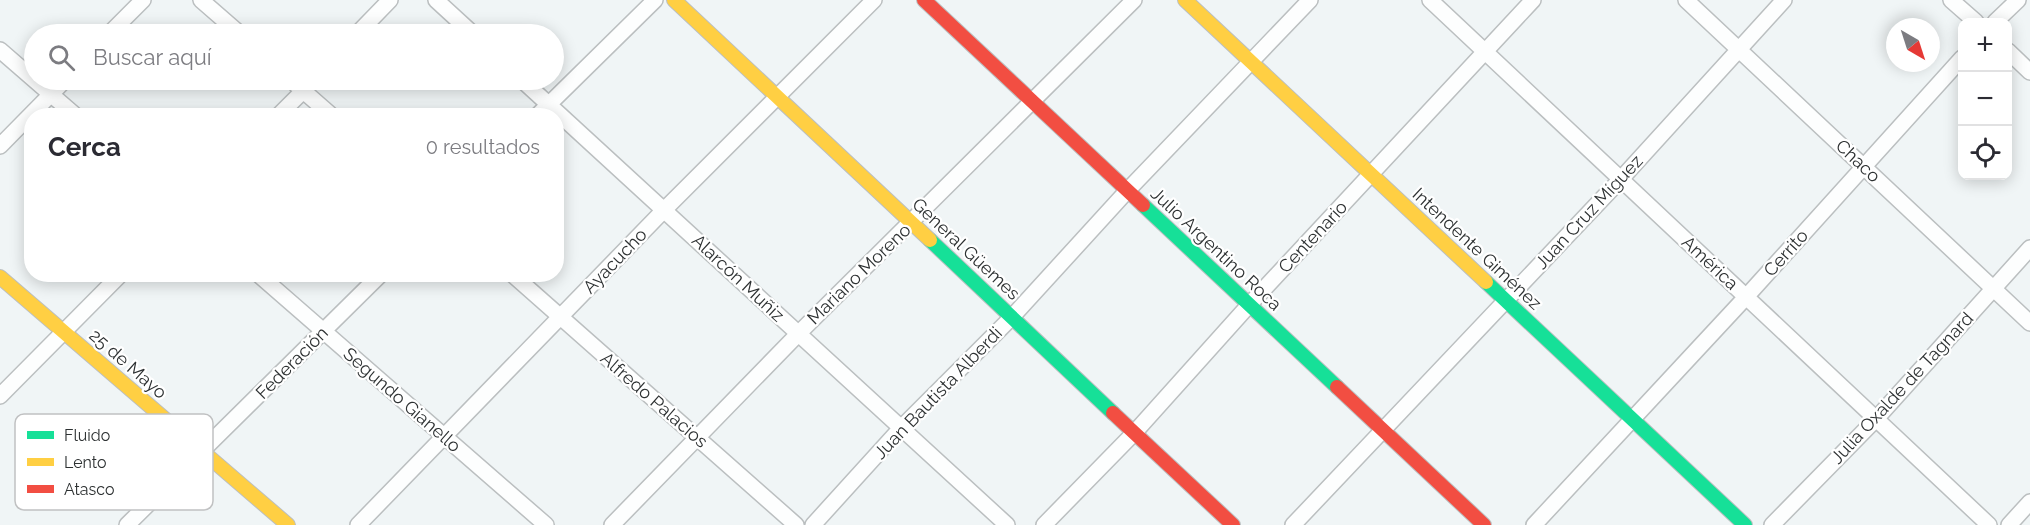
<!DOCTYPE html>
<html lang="es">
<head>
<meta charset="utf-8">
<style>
	:root { --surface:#fff; --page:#f7f7f7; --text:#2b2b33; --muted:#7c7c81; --line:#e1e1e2 }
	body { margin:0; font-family:Raleway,sans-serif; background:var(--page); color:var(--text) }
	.controls { position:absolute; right:18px; top:18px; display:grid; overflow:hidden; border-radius:12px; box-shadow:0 3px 15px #0003 }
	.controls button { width:54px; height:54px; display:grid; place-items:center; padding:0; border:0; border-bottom:2px solid var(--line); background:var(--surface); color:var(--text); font:30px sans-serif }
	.compass { position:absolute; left:1886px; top:18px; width:54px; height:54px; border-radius:50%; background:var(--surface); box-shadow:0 3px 15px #0003; rotate:141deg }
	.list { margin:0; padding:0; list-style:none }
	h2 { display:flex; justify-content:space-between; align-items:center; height:78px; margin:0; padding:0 24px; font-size:26px }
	h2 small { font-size:20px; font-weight:400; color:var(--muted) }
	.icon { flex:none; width:33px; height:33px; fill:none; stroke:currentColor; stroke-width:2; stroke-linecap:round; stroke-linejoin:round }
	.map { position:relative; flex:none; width:2030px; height:525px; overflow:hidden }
	.search { position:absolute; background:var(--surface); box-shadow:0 3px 15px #0003; left:24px; top:24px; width:540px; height:66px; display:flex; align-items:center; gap:15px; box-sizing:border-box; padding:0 21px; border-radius:33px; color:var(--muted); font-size:22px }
	.panel { position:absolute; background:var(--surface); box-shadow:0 3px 15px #0003; left:24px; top:108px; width:540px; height:174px; border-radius:24px }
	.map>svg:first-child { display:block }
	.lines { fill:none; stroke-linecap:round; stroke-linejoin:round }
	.street-casing { stroke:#bbbfc0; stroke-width:18 }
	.fast-casing { stroke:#bbbfc0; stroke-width:16 }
	.slow-casing { stroke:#bbbfc0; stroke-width:16 }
	.jam-casing { stroke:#bbbfc0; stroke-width:16 }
	.street { stroke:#fdfefe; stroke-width:15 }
	.fast { stroke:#16e098; stroke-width:14 }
	.slow { stroke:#ffcf43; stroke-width:14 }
	.jam { stroke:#f24e42; stroke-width:14 }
	.labels { text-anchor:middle; stroke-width:4.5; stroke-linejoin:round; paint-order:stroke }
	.street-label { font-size:18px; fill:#2d3132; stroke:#fff }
	.key { fill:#fff; stroke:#c0c1c2; stroke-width:1.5 }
	.key-label { font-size:16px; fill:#2d3132 }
</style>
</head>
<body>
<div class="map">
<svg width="2030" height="525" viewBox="0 0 2030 525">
	<rect width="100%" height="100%" fill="#f0f5f6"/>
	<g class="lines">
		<defs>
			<path id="street" d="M201 0 240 34
				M436 0 473 34
				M1430 0 1989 525
				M1686 0 2030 323
				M1951 0 1976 22
				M1995 22 2018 0
				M109 34 143 0
				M357 34 390 0
				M0 50 76 116
				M2008 51 2030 72
				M291 80 332 116
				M522 80 1007 525
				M278 116 314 80
				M537 116 655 0
				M0 146 65 80
				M258 274 546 525
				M512 274 796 525
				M0 396 121 274
				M127 525 381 274
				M358 525 664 210 874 0
				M612 525 799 333 1134 0
				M813 525 901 428 1012 317 1127 191 1310 0
				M1044 525 1135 432 1249 305 1533 0
				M1293 525 1621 179 1784 0
				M1534 525 1746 297 1962 58
				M1772 525 1876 419 2030 248
				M2009 525 2030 502"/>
			<path id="fast" d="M1143 205 1337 387
				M930 240 1113 413
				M1486 282 1745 525"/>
			<path id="slow" d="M674 0 930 240
				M1185 0 1486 282
				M0 277 288 525"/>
			<path id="jam" d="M924 0 1143 205
				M1337 387 1484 525
				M1113 413 1233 525"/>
		</defs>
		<use href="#street" class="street-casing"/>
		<use href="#fast" class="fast-casing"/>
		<use href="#slow" class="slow-casing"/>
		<use href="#jam" class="jam-casing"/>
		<use href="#street" class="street"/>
		<use href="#fast" class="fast"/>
		<use href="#slow" class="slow"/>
		<use href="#jam" class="jam"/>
	</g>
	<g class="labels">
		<g class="street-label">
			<text transform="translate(1858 161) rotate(43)" y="6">Chaco</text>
			<text transform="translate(1589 212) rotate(-47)" y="6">Juan Cruz Míguez</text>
			<text transform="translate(1313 237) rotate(-47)" y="6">Centenario</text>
			<text transform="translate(966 249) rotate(43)" y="6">General Güemes</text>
			<text transform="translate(1216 249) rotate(43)" y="6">Julio Argentino Roca</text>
			<text transform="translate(1477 249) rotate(43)" y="6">Intendente Giménez</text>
			<text transform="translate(1786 253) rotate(-48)" y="6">Cerrito</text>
			<text transform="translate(615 261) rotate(-46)" y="6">Ayacucho</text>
			<text transform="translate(1710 263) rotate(43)" y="6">América</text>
			<text transform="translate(859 274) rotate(-44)" y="6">Mariano Moreno</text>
			<text transform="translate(738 278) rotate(43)" y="6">Alarcón Muñiz</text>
			<text transform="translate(292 363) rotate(-45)" y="6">Federación</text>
			<text transform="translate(128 364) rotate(41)" y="6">25 de Mayo</text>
			<text transform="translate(1902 388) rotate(-47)" y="6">Julia Oxalde de Tagnard</text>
			<text transform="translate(938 393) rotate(-46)" y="6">Juan Bautista Alberdi</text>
			<text transform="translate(402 400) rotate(41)" y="6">Segundo Gianello</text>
			<text transform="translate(654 400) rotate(41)" y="6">Alfredo Palacios</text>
		</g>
	</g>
	<rect x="15" y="414" width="198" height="96" rx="9" class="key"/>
	<rect x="27" y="431" width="27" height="8" fill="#16e098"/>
	<rect x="27" y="458" width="27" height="8" fill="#ffcf43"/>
	<rect x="27" y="485" width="27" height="8" fill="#f24e42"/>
	<g class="key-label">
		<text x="64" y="441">Fluido</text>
		<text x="64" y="468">Lento</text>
		<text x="64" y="495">Atasco</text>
	</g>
</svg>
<div class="controls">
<button>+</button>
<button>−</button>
<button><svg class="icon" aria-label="locate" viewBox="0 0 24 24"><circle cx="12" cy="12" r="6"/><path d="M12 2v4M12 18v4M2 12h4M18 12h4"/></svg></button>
</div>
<svg class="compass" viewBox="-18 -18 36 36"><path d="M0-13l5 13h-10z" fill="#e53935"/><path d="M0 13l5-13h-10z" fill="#7c7c81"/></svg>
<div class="search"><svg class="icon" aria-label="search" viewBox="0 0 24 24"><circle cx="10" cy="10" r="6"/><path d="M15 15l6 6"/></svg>Buscar aquí</div>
<section class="panel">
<h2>Cerca<small>0 resultados</small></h2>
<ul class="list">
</ul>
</section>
</div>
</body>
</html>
